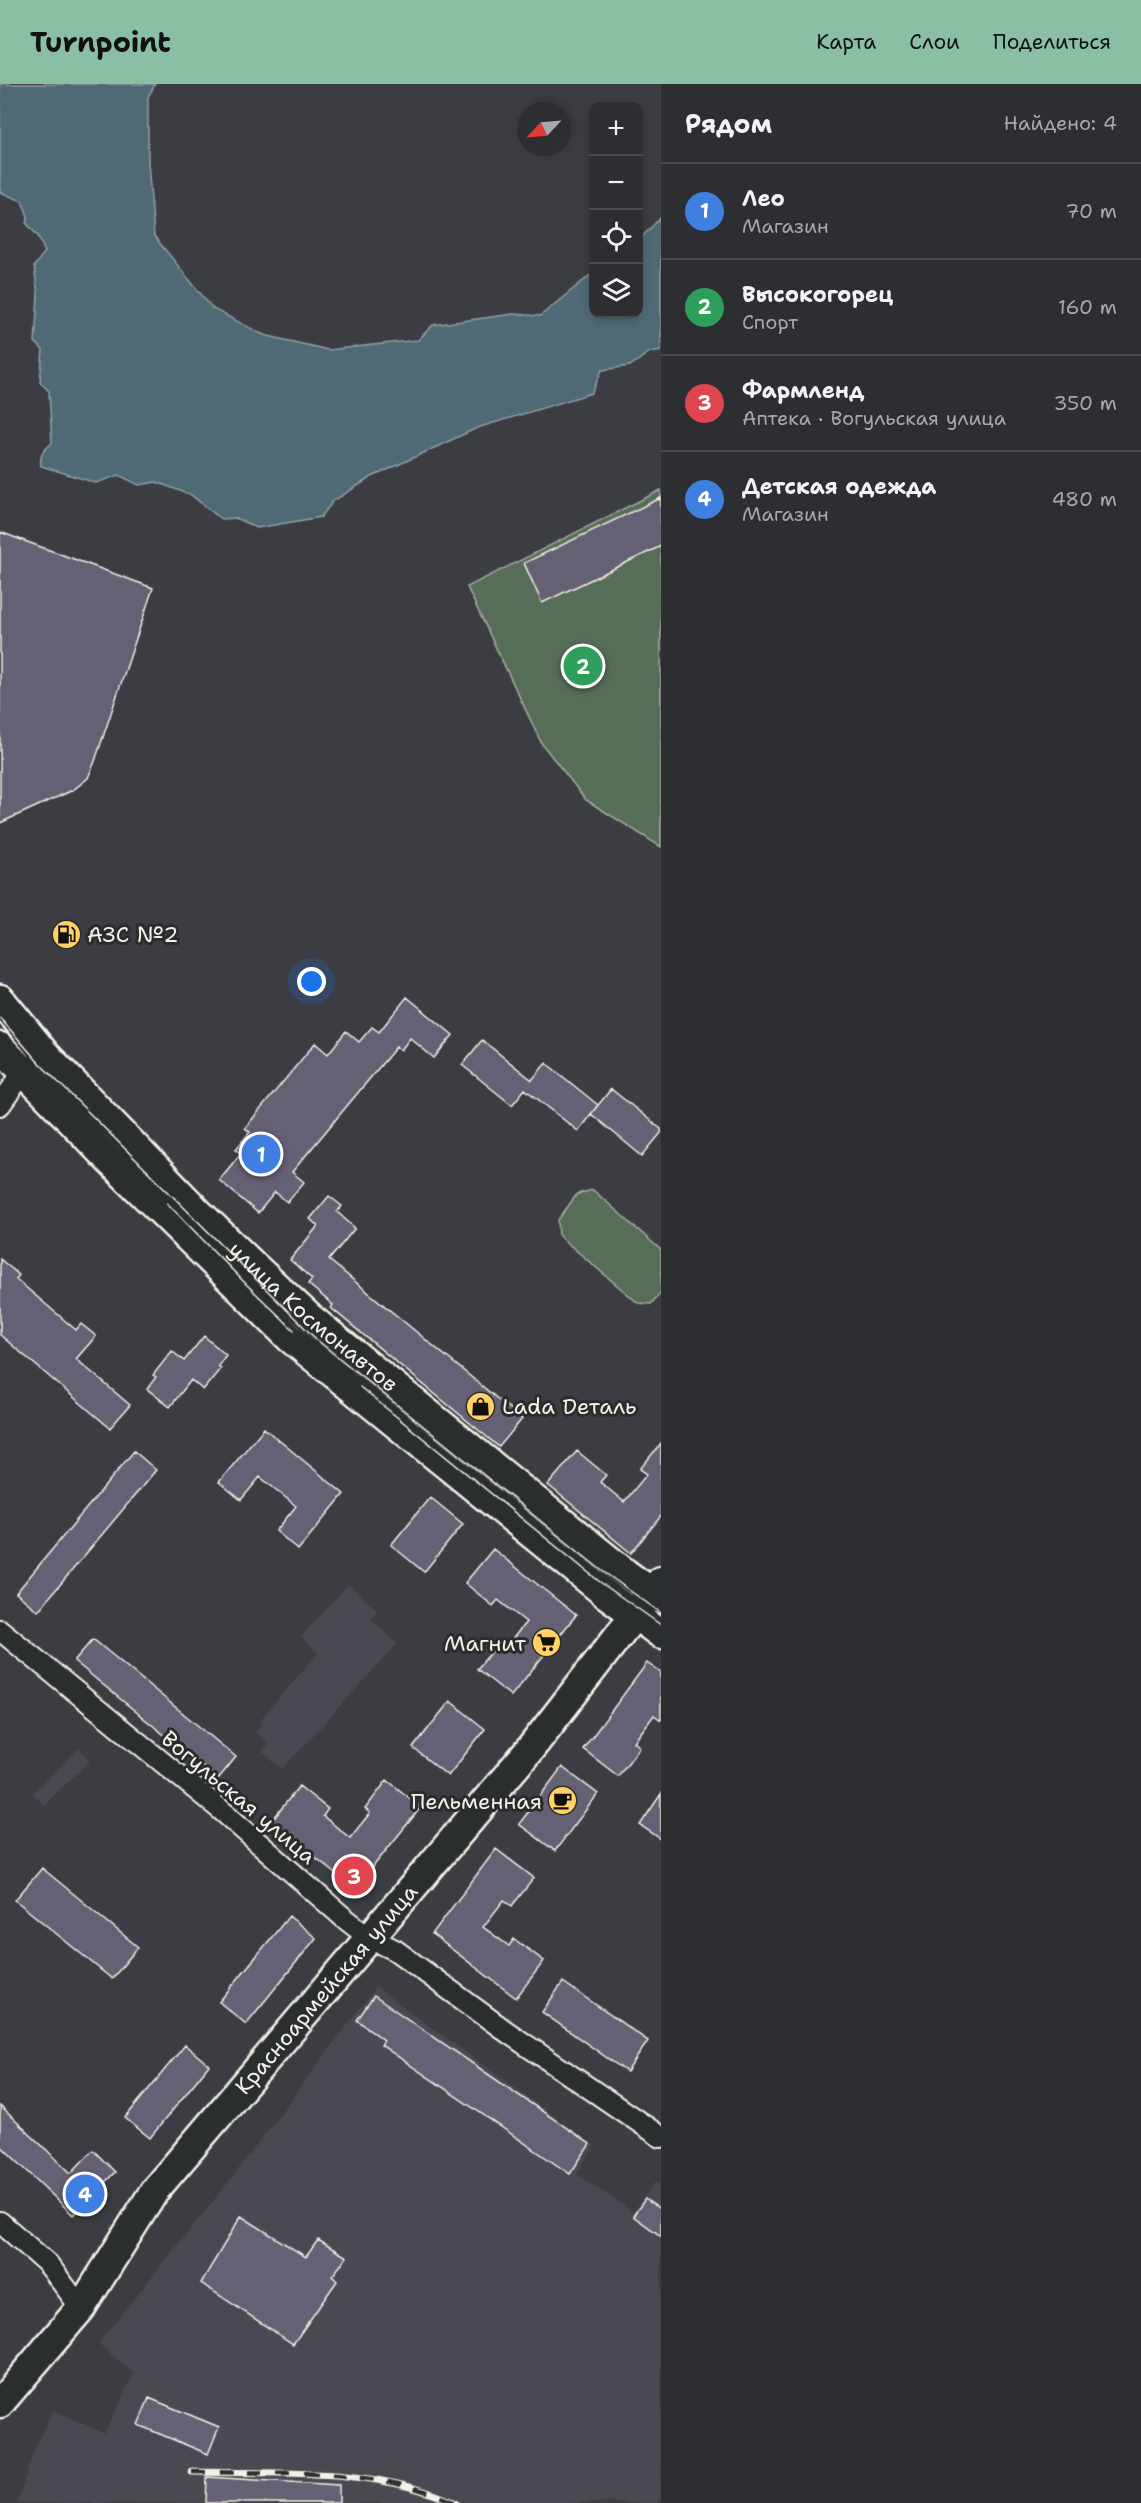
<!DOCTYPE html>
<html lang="ru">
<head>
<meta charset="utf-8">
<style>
	:root { --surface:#2d2e32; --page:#35363a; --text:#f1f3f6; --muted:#a7a8ac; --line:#484a4d; --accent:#8abfa5 }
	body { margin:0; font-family:"Shantell Sans",sans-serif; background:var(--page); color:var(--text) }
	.controls { position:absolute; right:18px; top:18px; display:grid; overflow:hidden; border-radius:12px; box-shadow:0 3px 9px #0003 }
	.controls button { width:54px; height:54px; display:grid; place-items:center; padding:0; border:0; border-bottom:2px solid var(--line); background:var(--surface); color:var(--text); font:30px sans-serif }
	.compass { position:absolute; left:517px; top:18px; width:54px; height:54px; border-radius:50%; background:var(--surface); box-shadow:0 3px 9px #0003; rotate:244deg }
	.you { position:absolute; left:312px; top:898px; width:21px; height:21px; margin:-15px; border:4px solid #fff; border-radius:50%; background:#1a73e8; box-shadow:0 0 0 9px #1a73e833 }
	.badge { display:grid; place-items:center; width:39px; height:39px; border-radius:50%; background:var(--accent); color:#fff; font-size:20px; font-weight:700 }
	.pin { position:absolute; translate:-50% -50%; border:3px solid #fff; box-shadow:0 2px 6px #0006 }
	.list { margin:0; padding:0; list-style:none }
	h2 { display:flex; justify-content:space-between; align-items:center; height:78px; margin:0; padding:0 24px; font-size:26px }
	h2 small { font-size:20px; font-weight:400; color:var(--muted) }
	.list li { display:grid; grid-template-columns:39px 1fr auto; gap:18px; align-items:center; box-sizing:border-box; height:96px; padding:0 24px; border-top:2px solid var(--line) }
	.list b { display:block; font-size:22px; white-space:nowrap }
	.list p { margin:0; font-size:20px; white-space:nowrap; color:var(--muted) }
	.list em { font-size:20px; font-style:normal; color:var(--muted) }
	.icon { flex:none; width:33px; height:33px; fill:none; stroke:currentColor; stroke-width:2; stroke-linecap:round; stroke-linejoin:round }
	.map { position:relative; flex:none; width:661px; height:2419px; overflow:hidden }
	header { display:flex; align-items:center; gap:36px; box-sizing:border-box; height:84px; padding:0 30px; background:var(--accent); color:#111 }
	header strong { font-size:28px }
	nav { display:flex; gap:33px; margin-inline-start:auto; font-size:21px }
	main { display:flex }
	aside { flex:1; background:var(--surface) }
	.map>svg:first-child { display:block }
	.built { fill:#484851 }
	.green { fill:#566d59; stroke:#a5afa0; stroke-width:1.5 }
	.water { fill:#4f6a74; stroke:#91a0a2; stroke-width:1.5 }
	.building { fill:#656173; stroke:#f4f1e8; stroke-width:1.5 }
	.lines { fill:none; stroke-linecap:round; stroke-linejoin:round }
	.street-casing { stroke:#f4f1e8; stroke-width:24 }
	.secondary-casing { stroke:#f4f1e8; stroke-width:33 }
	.street { stroke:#2a2d2e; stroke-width:20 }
	.secondary { stroke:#2a2d2e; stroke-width:28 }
	.tram { stroke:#f4f1e8; stroke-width:1.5 }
	.rail-casing { stroke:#f4f1e8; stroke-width:7 }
	.rail { stroke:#2a2d2e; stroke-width:4.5; stroke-dasharray:14; stroke-linecap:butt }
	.labels { text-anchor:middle; stroke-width:6; stroke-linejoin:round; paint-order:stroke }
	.poi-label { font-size:22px; fill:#f4f1e8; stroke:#2a2d2e; text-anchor:start }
	.street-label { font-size:22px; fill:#f4f1e8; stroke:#2a2d2e }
</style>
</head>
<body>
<header>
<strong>Turnpoint</strong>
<nav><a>Карта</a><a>Слои</a><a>Поделиться</a></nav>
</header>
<main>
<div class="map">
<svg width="661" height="2419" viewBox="0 0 661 2419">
	<rect width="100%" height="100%" fill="#3c3d43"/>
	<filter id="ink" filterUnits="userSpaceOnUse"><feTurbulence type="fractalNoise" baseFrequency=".0167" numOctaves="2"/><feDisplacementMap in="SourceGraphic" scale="12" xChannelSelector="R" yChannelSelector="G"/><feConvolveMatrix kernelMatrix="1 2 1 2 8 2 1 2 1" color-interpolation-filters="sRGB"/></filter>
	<g filter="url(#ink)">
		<path class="built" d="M348 1500 378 1526 371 1535 398 1560 282 1685 262 1668 268 1660 255 1648 263 1640 260 1636 318 1569 301 1553Z
			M79 1664 90 1677 44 1721 32 1709Z
			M376 1903 595 2062 577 2090 633 2128 655 2098 661 2102V2413L657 2419H17L35 2363 53 2326 104 2349 134 2290 98 2259 231 2095Z"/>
		<path class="green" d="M661 406V763L586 716 542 660 467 503Z
			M593 1106 661 1166V1208L651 1220 638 1219 559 1152 558 1136 577 1110Z"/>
		<path class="water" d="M0 0H155L148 13V78L154 152 213 225 264 251 328 266 418 256 433 241 513 230 540 232 593 189 594 230H638L639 156 661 133V266L650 268 630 282 602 286 592 309 477 344 370 394 333 417 321 433 257 444 235 434 221 435 191 411 156 398 139 401 119 391 96 399 41 382C39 370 44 366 52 359L49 307 40 298 43 266 35 258 38 211 34 182 45 168 38 152 26 139 28 132 22 117 0 108Z"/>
		<path class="building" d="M661 414V462L542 519 524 479Z
			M0 448 153 504 95 677 88 694 73 706 0 739Z
			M407 913 453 951 434 974 410 954 401 966 396 963 292 1088 304 1098 287 1118 275 1108 258 1129 219 1096 241 1069 236 1065 250 1048 245 1044 315 959 328 970 346 947 359 958 372 943 379 948Z
			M482 956 532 996 546 979 598 1021 578 1047 525 1005 512 1021 462 981Z
			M611 1005 661 1045V1049L642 1072 591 1030Z
			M329 1112 342 1122 337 1128 355 1144 329 1176 522 1335 499 1363 331 1224 333 1221 308 1200 312 1195 290 1176 318 1142 310 1135Z
			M0 1175 19 1191 16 1195 76 1246 81 1240 96 1252 76 1275 130 1321 110 1344 0 1251Z
			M204 1252 226 1271 218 1282 221 1284 203 1306 191 1296 170 1323 147 1305 156 1293 153 1291 172 1267 184 1277Z
			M264 1344 344 1410 298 1466 276 1447 296 1422 260 1393 241 1416 219 1398Z
			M661 1359V1432L631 1469 548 1401 577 1367 606 1391 600 1398 624 1418 647 1390 640 1385Z
			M134 1367 156 1386 38 1527 16 1509Z
			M430 1413 463 1440 424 1488 391 1461Z
			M493 1465 576 1531 511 1612 477 1585 500 1558 506 1563 526 1538 498 1516 493 1522 465 1499Z
			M93 1555 236 1673 218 1695 74 1577Z
			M647 1579 661 1589V1636L654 1631 634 1658 640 1663 618 1692 583 1665Z
			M450 1617 485 1645 448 1692 413 1664Z
			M562 1683 598 1710 555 1767 519 1740Z
			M387 1696 421 1723 355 1805 271 1738 299 1702 328 1725 323 1732 350 1754 370 1729 365 1725Z
			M661 1710V1755L640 1741Z
			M496 1765 534 1794 512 1822 504 1816 483 1843 509 1862 514 1855 544 1877 516 1914 432 1850Z
			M42 1784 138 1863 112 1895 15 1816Z
			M289 1832 316 1854 246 1940 219 1918Z
			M563 1898 648 1957 627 1988 542 1928Z
			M374 1912 590 2060 570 2090 381 1961 384 1956 357 1936Z
			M185 1961 209 1981 150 2054 125 2034Z
			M0 2022 71 2089 93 2066 115 2088 73 2131 0 2061Z
			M645 2115 661 2126V2152L633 2132Z
			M241 2132 306 2173 318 2156 347 2173 332 2192 337 2197 293 2260 201 2199Z
			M149 2314 219 2343 208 2370 138 2341Z
			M207 2393 339 2401V2419H206Z"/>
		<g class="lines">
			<defs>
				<path id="street" d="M0 1021 23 989 32 981
					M0 1546 221 1726 343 1833 370 1854 395 1866 507 1948 661 2053
					M0 2138 48 2180 81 2224"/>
				<g id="secondary">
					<path id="s1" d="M0 915 45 970 197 1127 254 1182 310 1234 625 1489 661 1515"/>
					<path d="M0 963 112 1079 290 1254 606 1510 661 1550"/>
					<path id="s2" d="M0 2319 81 2224 155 2106 531 1664 661 1497"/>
				</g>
			</defs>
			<use href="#street" class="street-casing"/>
			<use href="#secondary" class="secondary-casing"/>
			<use href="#street" class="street"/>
			<use href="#secondary" class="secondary"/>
			<path class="tram" d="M0 934 40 980 317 1256 601 1486 661 1529
				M167 1119 247 1201 294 1246
				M360 1303 600 1498 661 1541"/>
			<defs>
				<path id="rail" d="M192 2388C280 2390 374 2382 456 2419"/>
			</defs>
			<use href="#rail" class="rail-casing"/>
			<use href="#rail" class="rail"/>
		</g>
	</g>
	<defs>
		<symbol id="fuel-disc" viewBox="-11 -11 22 22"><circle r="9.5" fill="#ffd166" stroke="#2a2d2e"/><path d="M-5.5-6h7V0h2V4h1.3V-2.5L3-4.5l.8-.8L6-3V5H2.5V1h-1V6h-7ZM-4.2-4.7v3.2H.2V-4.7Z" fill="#111"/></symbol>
		<symbol id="shop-disc" viewBox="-11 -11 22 22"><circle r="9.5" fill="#ffd166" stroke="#2a2d2e"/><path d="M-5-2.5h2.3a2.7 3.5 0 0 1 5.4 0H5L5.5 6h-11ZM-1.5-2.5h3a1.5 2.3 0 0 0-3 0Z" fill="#111"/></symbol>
		<symbol id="supermarket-disc" viewBox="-11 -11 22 22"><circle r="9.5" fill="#ffd166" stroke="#2a2d2e"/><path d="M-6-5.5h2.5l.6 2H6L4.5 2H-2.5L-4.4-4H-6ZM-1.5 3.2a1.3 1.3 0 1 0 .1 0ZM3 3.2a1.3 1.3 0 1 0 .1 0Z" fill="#111"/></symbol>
		<symbol id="cafe-disc" viewBox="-11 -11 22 22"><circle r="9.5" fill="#ffd166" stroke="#2a2d2e"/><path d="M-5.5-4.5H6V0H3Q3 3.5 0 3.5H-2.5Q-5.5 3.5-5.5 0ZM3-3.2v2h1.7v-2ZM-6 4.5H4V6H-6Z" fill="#111"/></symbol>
	</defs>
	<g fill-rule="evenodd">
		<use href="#fuel-disc" x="50" y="834" width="33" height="33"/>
		<use href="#shop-disc" x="464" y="1306" width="33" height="33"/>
		<use href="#supermarket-disc" x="530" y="1542" width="33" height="33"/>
		<use href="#cafe-disc" x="546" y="1700" width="33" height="33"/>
	</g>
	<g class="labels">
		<g class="poi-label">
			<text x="87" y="858">АЗС №2</text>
			<text x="502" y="1330">Lada Dеталь</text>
			<text x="526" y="1567" text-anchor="end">Магнит</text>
			<text x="542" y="1725" text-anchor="end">Пельменная</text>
		</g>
		<g class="street-label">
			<text dy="8" stroke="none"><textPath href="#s1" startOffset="447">улица Космонавтов</textPath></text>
			<text transform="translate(239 1713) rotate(40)" y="8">Вогульская улица</text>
			<text dy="8" stroke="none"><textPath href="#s2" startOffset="528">Красноармейская улица</textPath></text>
		</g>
	</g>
</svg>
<div class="controls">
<button>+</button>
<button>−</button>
<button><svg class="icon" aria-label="locate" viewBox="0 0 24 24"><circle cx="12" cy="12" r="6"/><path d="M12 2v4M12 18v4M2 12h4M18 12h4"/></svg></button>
<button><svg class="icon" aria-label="layers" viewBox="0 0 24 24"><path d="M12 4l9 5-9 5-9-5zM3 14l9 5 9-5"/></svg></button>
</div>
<svg class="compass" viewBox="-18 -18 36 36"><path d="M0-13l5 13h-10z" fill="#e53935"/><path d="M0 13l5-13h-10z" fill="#a7a8ac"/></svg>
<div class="you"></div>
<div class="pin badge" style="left:261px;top:1070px;background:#3f7fe0">1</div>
<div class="pin badge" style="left:583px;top:582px;background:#2e9e5b">2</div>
<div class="pin badge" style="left:354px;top:1792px;background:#e0444e">3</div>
<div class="pin badge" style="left:85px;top:2110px;background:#3f7fe0">4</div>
</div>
<aside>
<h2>Рядом<small>Найдено: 4</small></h2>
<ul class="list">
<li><span class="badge" style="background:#3f7fe0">1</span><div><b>Лео</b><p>Магазин</p></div><em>70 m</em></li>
<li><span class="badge" style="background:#2e9e5b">2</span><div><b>Высокогорец</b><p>Спорт</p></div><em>160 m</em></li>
<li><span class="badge" style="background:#e0444e">3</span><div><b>Фармленд</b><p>Аптека · Вогульская улица</p></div><em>350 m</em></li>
<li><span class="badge" style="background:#3f7fe0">4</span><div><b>Детская одежда</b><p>Магазин</p></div><em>480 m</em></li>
</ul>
</aside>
</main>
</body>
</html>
